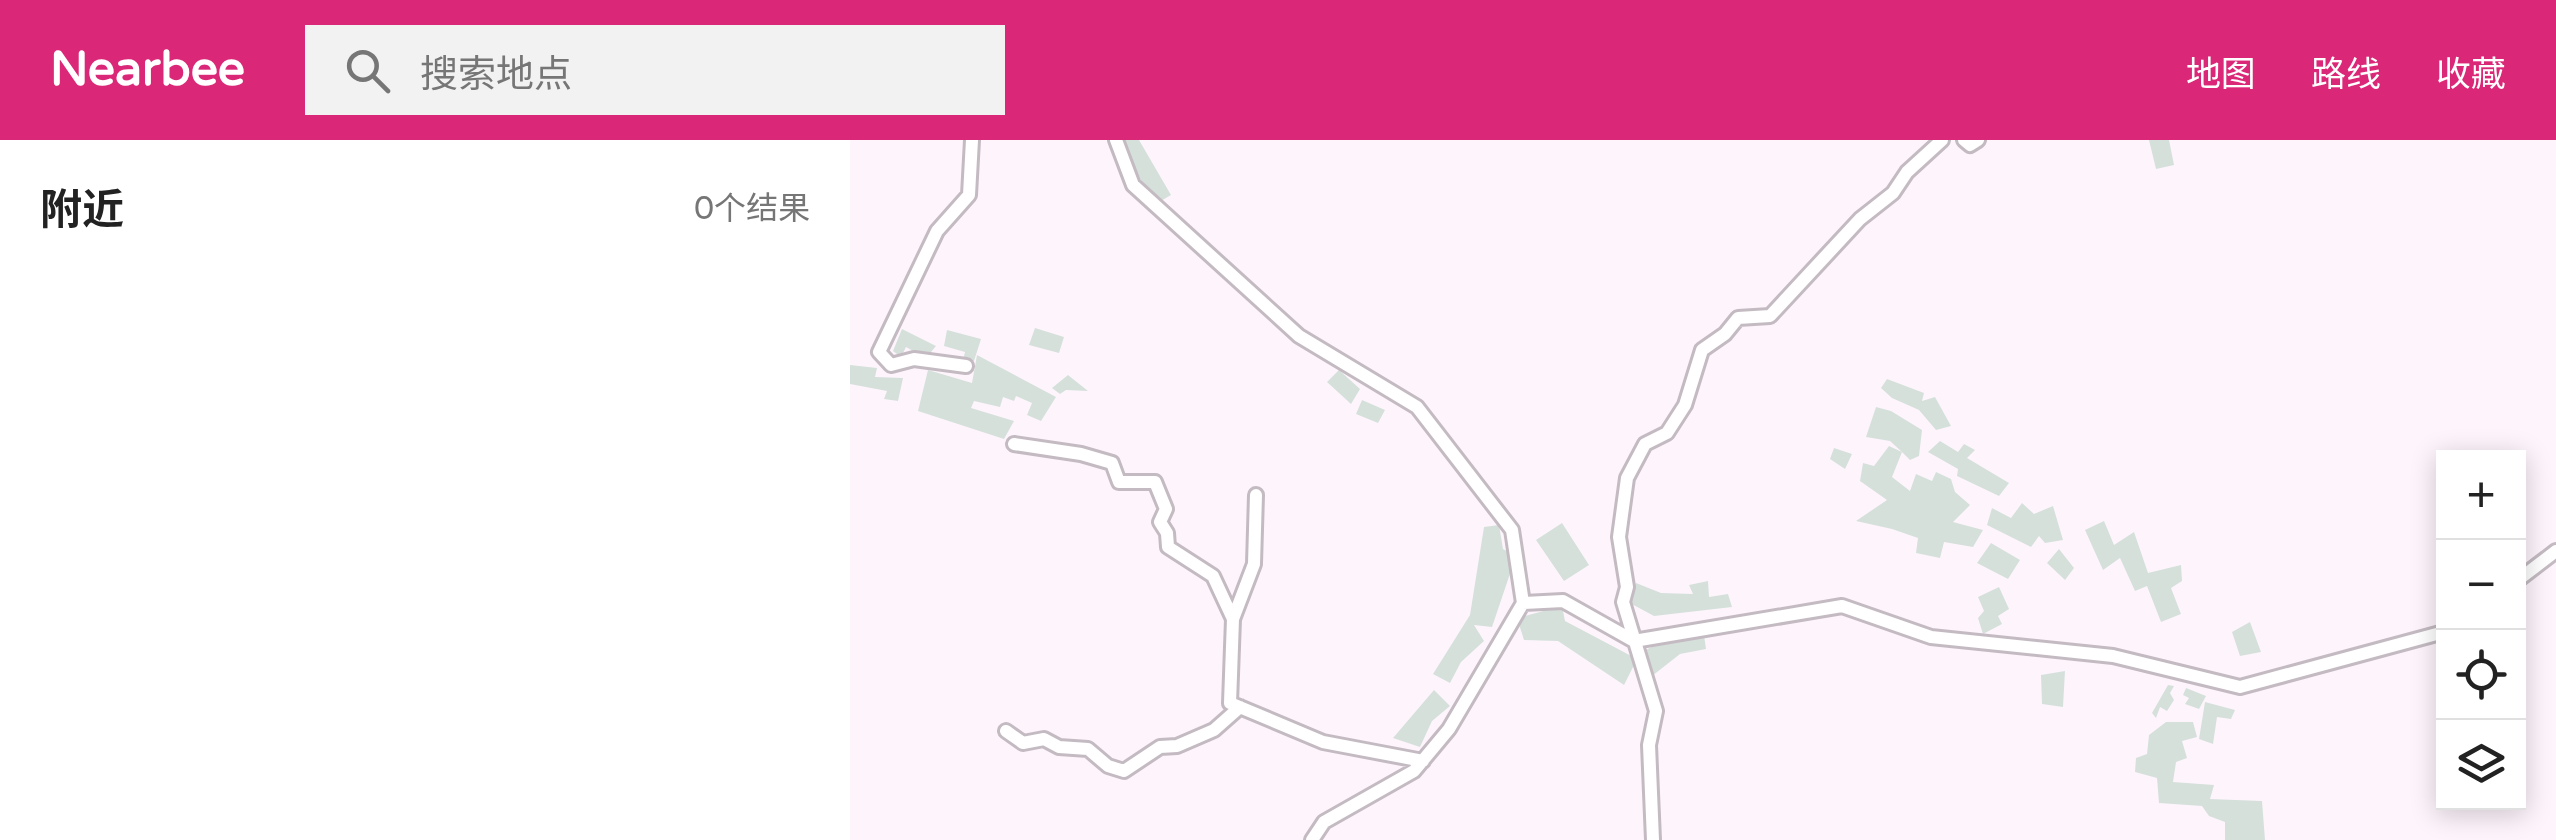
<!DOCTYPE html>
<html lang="zh">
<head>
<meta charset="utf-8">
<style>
	:root { --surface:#fff; --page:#f2f2f2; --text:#222; --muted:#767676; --line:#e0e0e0; --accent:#db2777 }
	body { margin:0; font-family:"Varela Round","Noto Sans SC",sans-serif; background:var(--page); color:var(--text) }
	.controls { position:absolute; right:30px; bottom:30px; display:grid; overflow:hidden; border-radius:0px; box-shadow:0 5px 25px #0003 }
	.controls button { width:90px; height:90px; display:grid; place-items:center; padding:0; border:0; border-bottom:2px solid var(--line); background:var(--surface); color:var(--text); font:50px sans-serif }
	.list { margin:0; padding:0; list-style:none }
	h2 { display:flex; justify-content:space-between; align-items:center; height:130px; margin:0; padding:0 40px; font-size:42px }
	h2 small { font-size:32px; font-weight:400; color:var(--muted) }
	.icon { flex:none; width:55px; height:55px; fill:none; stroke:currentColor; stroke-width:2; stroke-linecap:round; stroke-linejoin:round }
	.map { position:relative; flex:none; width:1706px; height:700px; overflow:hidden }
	header { display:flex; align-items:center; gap:60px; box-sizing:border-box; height:140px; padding:0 50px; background:var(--accent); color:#fff }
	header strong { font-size:48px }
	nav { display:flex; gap:55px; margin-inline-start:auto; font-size:35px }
	.search { width:700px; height:90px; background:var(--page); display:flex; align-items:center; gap:25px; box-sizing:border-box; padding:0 35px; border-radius:0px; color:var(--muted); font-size:38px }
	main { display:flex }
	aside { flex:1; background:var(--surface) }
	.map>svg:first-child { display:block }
	.building { fill:#d5e0db }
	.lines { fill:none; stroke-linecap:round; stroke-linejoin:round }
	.street-casing { stroke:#c4bbc2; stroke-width:18 }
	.street { stroke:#fff; stroke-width:12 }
</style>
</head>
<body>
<header>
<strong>Nearbee</strong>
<div class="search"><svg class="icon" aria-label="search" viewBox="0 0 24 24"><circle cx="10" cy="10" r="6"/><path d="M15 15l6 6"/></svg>搜索地点</div>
<nav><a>地图</a><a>路线</a><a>收藏</a></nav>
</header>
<main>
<aside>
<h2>附近<small>0个结果</small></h2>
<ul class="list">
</ul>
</aside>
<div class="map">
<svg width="1706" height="700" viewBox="0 0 1706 700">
	<rect width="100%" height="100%" fill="#fef5fc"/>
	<path class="building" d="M270 0H289L321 55 304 65Z
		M1299 0H1319L1324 25 1306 29Z
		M185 188 214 197 209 213 179 205Z
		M52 189 86 206 76 218 56 207 51 217 43 211Z
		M97 190 131 199 124 221 113 220 115 212 94 206Z
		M127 215 206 257 191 281 177 275 182 263 166 256 164 261 153 257 150 267 124 261 121 268 164 281 154 299 68 271 78 230 122 243Z
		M0 225 27 228 25 237 53 238 48 261 34 259 37 251 0 244Z
		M489 230 510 249 501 264 477 242Z
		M218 235 238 251 216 250 210 254 202 248Z
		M1037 239 1074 253 1072 261 1085 257 1101 286 1086 290 1069 270 1042 258 1031 248Z
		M512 260 535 270 528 283 506 274Z
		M1026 267 1041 271 1072 290 1069 316 1060 320 1052 312 1042 337 1060 351 1066 334 1082 341 1086 332 1101 339 1105 352 1120 365 1103 382 1133 390 1123 407 1094 402 1090 418 1066 413 1068 398 1042 389 1006 381 1037 360 1010 341 1013 323 1024 326 1039 306 1052 312 1040 301 1016 297Z
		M1090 301 1108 312 1114 304 1125 310 1117 318 1159 343 1149 356 1107 336 1108 329 1078 312Z
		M984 308 1002 314 995 329 980 319Z
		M1172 363 1184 374 1203 366 1213 400 1195 403 1189 396 1181 407 1137 385 1142 368 1161 378Z
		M1254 381 1264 405 1284 392 1298 433 1331 425 1332 441 1321 448 1331 474 1311 482 1297 446 1285 451 1270 418 1253 430 1235 390Z
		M712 383 739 425 714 441 686 400Z
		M649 385 653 409 666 416 642 487 624 485 634 501 611 522 600 543 583 534 620 475 634 387Z
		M1141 403 1170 420 1158 439 1127 423Z
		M1209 409 1224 428 1215 440 1197 423Z
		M858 441 859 457 878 454 882 467 804 476 778 462 786 443 811 453 843 454 839 445Z
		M1149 447 1159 469 1148 476 1152 484 1133 494 1128 478 1134 471 1128 457Z
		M712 466 715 481 787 519 774 545 708 501 674 500 667 478Z
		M1400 482 1411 512 1390 516 1382 492Z
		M854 495 856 509 830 514 802 536 792 512 818 498Z
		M1215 531 1213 567 1192 564 1191 535Z
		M1318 545 1324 546 1320 553 1324 560 1317 571 1310 567 1306 578 1302 573Z
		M1336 548 1356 556 1349 569 1335 564 1339 558 1333 555Z
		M584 550 600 566 582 581 570 607 543 598Z
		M1355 562 1385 570 1381 579 1367 577 1363 604 1349 599Z
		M1316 582H1343L1347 597 1332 601 1337 618 1326 622 1323 642 1364 645 1360 659 1412 661 1415 700H1375V682L1359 676 1352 666 1309 663 1307 638 1285 632 1286 618 1297 614 1299 595Z"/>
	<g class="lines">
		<defs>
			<path id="street" d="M266 0 283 45 449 196 567 267 662 390 673 463 599 589 564 631 474 682 462 700
				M1114 0 1120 5 1128 0
				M116 226 64 219 41 225 29 212 87 91 119 55 122 0
				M164 304 231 314 262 323 269 342H305L316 369 310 382 317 393 318 407 363 436 383 479
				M406 355 404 424 383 479 380 563 473 602 573 621
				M1668 440 1706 411
				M673 463 713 461 784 501 992 466 1081 497 1263 516 1390 547 1594 492
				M156 591 173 603 194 599 209 607 238 609 258 626 274 631 310 607 327 606 364 590 390 567
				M803 700 799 605 806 571 773 462 777 447 769 397 777 338 795 304 817 293 835 265 852 210 875 194 888 178 920 176 1010 79 1043 53 1057 32 1092 0"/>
		</defs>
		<use href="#street" class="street-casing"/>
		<use href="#street" class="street"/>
	</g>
</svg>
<div class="controls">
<button>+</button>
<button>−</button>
<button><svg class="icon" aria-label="locate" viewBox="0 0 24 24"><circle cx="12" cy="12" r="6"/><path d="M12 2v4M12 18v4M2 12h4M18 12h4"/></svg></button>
<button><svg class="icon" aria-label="layers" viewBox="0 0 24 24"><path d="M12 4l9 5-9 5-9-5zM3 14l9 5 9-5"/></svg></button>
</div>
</div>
</main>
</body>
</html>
